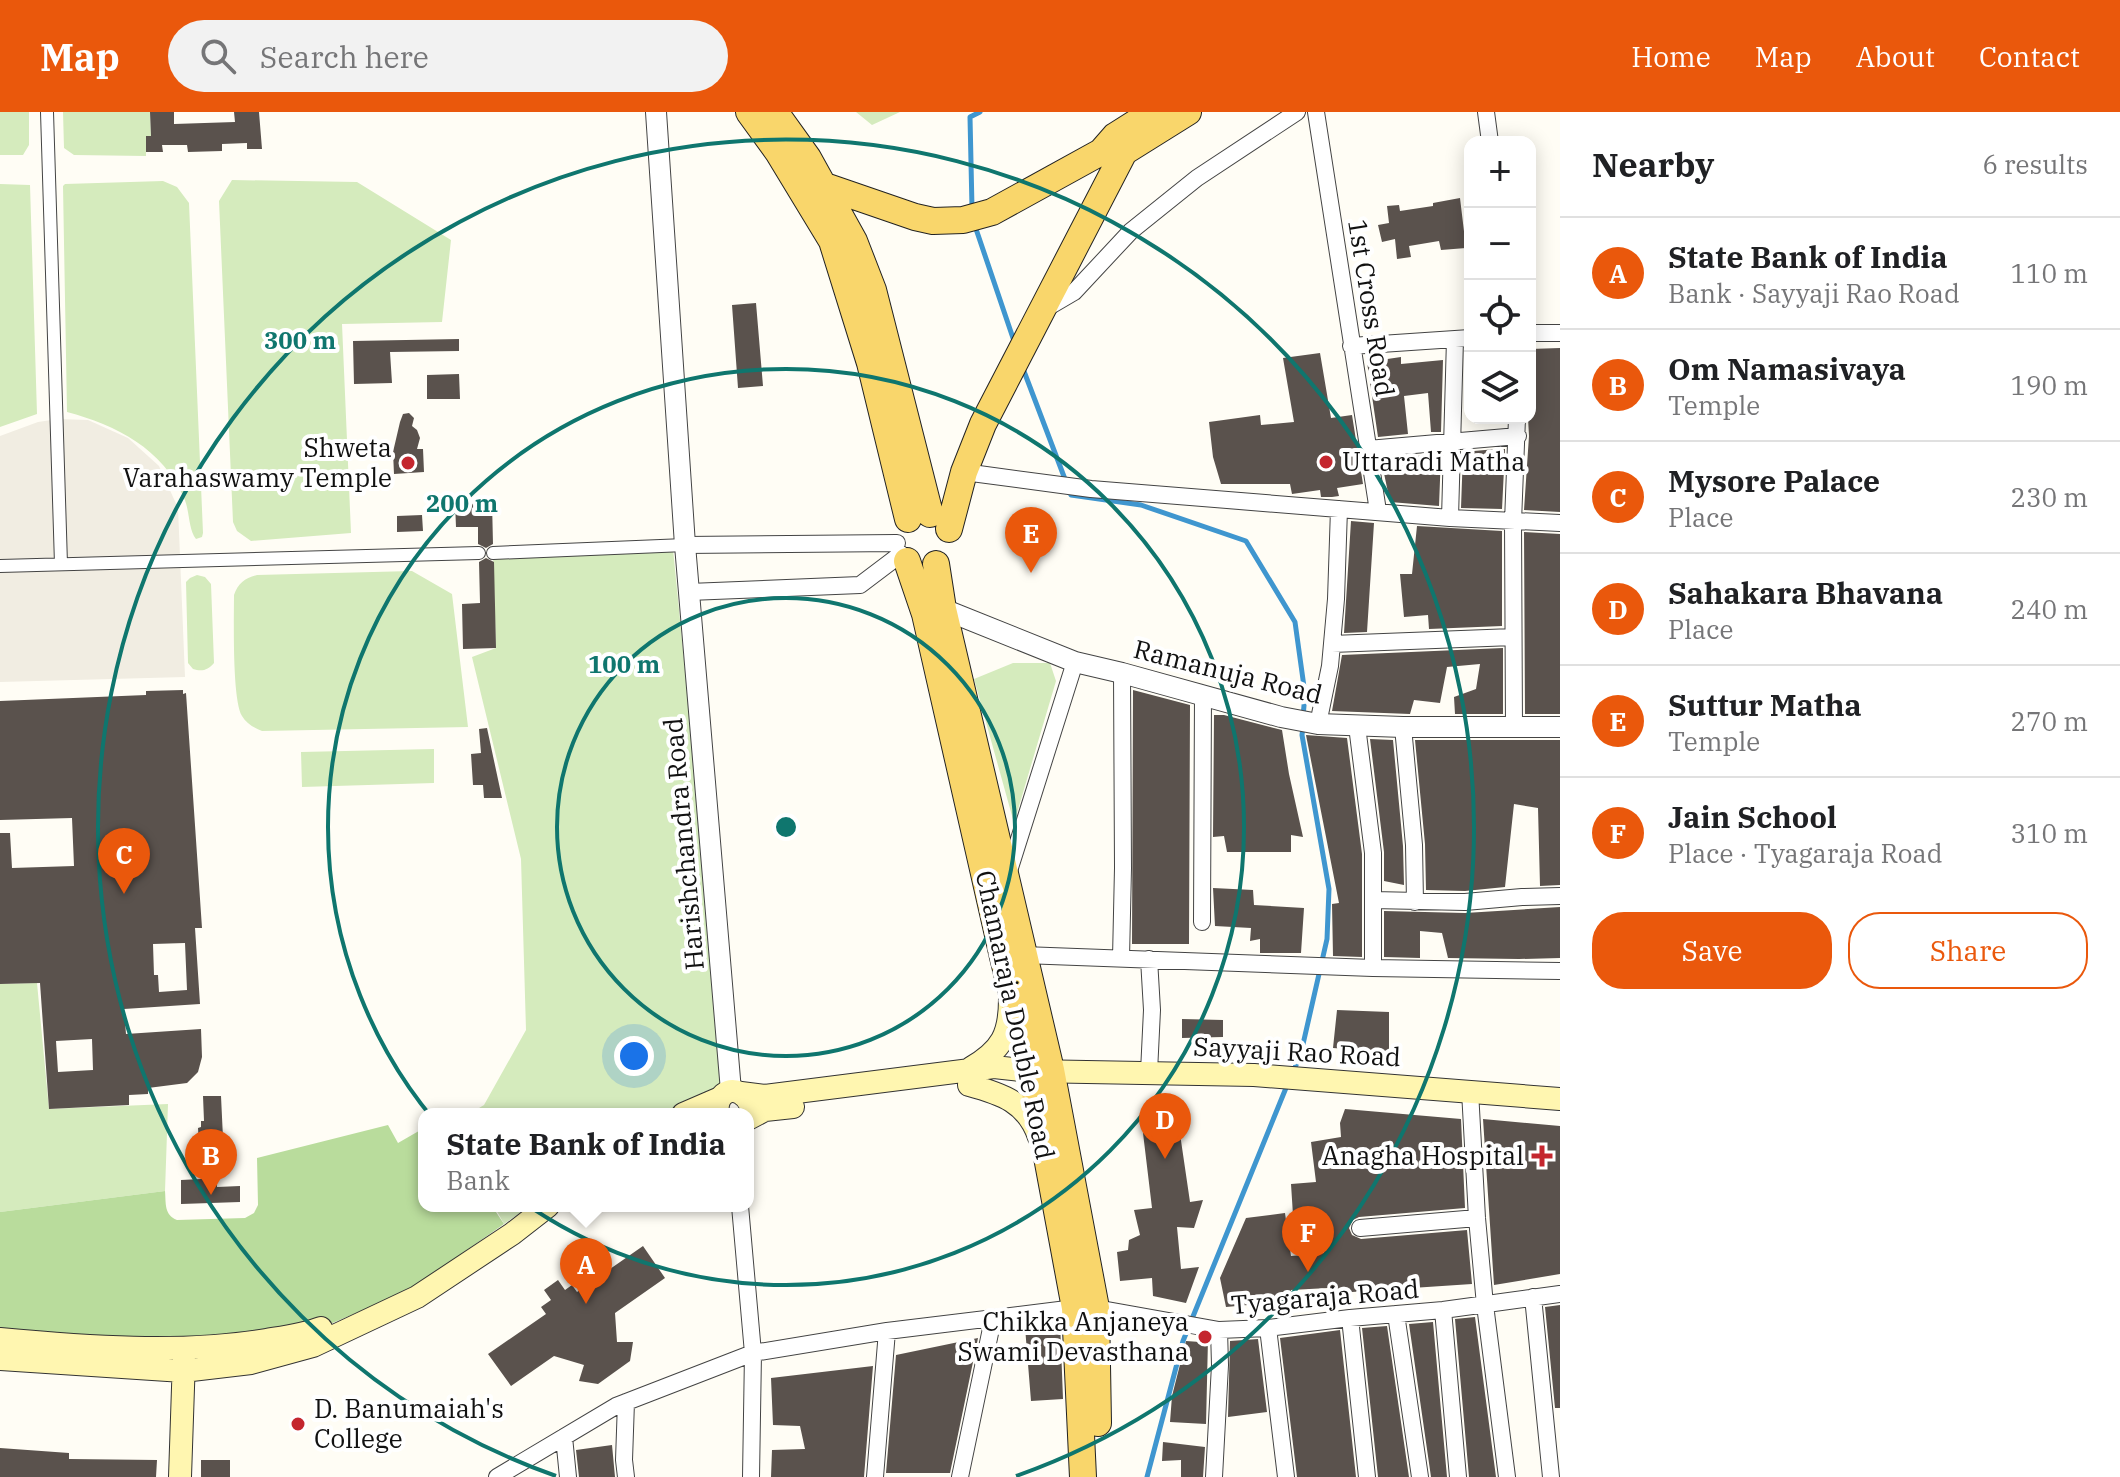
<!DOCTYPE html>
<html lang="en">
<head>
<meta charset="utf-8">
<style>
	:root { --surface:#fff; --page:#f2f2f2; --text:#202124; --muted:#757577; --line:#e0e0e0; --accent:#ea580c }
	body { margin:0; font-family:"IBM Plex Serif",serif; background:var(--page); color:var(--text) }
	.controls { position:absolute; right:24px; top:24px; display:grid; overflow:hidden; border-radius:16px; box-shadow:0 4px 20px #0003 }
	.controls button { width:72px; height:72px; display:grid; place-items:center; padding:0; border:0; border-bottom:2px solid var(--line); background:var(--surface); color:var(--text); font:40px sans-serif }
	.you { position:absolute; left:634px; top:944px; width:28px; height:28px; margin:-20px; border:6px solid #fff; border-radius:50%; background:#1a73e8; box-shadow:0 0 0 12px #1a73e833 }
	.badge { display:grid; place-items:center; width:52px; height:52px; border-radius:50%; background:var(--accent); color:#fff; font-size:26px; font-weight:700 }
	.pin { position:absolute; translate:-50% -66px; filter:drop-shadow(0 2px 4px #0008) }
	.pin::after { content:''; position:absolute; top:42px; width:28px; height:24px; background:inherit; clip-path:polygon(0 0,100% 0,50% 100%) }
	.popup { position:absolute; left:418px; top:996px; width:336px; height:104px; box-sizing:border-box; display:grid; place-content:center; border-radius:16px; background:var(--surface); filter:drop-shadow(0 2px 6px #0005); font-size:26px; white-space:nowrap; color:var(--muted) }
	.popup b { font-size:30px; color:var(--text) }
	.popup::after { content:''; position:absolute; left:50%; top:100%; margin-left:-16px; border:16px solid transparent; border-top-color:var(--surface) }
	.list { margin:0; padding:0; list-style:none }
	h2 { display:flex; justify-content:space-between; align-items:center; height:104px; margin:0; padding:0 32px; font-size:34px }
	h2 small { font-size:26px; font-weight:400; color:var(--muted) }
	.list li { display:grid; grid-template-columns:52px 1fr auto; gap:24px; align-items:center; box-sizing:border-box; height:112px; padding:0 32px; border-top:2px solid var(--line) }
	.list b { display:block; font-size:30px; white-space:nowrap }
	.list p { margin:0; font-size:26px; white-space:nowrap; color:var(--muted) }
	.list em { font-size:26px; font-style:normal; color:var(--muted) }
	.actions { display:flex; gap:16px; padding:24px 32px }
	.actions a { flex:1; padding:18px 0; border:2px solid var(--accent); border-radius:32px; text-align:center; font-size:28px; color:var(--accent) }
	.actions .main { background:var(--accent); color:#fff }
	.icon { flex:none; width:44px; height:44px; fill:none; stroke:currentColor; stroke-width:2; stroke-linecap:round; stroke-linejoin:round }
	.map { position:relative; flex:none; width:1560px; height:1365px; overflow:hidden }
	header { display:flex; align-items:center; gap:48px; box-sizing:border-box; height:112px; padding:0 40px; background:var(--accent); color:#fff }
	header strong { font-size:38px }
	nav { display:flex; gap:44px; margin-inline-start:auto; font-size:28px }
	.search { width:560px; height:72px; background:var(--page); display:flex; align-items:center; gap:20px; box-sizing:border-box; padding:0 28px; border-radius:44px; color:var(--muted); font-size:30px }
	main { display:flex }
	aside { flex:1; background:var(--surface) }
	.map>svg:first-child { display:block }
	.green { fill:#d5ebbd }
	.forest { fill:#b9dc9c }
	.plaza { fill:#f1ede2 }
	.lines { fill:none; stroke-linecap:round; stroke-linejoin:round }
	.stream { stroke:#3f96cf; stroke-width:5 }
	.building { fill:#5a524d; fill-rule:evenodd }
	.pedestrian-casing { stroke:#444; stroke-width:14 }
	.minor-casing { stroke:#444; stroke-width:18 }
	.tertiary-casing { stroke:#444; stroke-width:22 }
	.secondary-casing { stroke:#333; stroke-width:24 }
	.primary-casing { stroke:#222; stroke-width:28 }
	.pedestrian { stroke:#fff; stroke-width:12 }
	.minor { stroke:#fff; stroke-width:16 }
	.tertiary { stroke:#fff; stroke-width:20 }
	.secondary { stroke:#fff6b0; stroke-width:22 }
	.primary { stroke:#f9d66b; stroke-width:26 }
	.ring { fill:none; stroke:#0f766e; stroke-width:4 }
	.poi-dot { fill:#c4262e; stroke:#fff; stroke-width:3 }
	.labels { text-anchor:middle; stroke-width:8; stroke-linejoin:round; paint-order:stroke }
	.street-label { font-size:26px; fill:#111; stroke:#fff }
	.poi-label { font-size:26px; fill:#111; stroke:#fff; text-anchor:end }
	.centre { fill:#0f766e; stroke:#fff; stroke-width:4 }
	.ring-label { font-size:24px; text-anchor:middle; font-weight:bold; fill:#0f766e; stroke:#fff; stroke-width:8; stroke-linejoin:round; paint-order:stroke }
</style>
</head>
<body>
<header>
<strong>Map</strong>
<div class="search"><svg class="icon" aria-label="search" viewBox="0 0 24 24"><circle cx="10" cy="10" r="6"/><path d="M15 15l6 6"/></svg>Search here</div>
<nav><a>Home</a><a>Map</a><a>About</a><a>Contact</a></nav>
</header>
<main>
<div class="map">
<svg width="1560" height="1365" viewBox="0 0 1560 1365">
	<rect width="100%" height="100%" fill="#fffdf5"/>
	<path class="green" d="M0 0H29V33L23 43H0Z
		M63 0H150L151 24 146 25V44L74 43 64 36Z
		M856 0H900L872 13Z
		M232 68 357 70 451 128 442 210 342 212 351 421 251 429 237 419 233 410 219 89Z
		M163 69 177 75 189 91 203 421 202 425 196 427C188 417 190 399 184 386 163 337 116 313 67 300L63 74 65 72Z
		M0 72 30 73 37 302 0 315Z
		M673 437 727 981 683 1002H469L484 993 526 918 521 747 472 545 496 536 493 441Z
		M412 459 452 482 468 615 262 619C254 616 246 611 242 604 232 588 234 506 234 483 238 471 245 466 257 463Z
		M197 463 205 465 211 472 214 551C208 558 202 560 193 557L188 551 186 470 190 466Z
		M1013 551H1050L1056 569 1014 711 974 567Z
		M434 637V671L302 675 301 640Z
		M37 871 49 997 168 992 165 1079 0 1100V872Z
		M494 1094H530L504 1112Z"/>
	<path class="forest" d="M388 1013 398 1031 424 1016V1094H492L504 1112 410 1178 309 1221 250 1231 0 1226V1100L165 1079C166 1091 164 1103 177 1108L245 1106 254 1101 258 1093 257 1046Z"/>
	<path class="plaza" d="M58 307 88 308 128 326 159 354 178 396 185 565 0 570V324L38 310Z"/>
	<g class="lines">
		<path class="stream" d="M972 96 970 5 980 0
			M975 114 1014 229
			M1022 254 1071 383 1141 393 1246 429 1295 510 1305 582 1303 605
			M1294 958 1301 941 1327 827 1329 777 1302 623 1303 615
			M1147 1365 1183 1229 1288 971"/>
	</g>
	<path class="building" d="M150 0H174V12L235 10 234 0H259L262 37H247V31L222 32V39L188 40 187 33H162L163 40H146V24H151Z
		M1460 86 1466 136 1441 138 1439 129 1409 134 1411 145 1397 147 1395 127 1382 130 1378 113 1389 111 1387 94 1399 93 1400 99 1433 94V91Z
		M756 191 763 274 738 276 732 193Z
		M459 227V239L390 240 392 271 354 272 353 229Z
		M1560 236V400L1524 398 1529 324 1528 306H1530V237Z
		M1320 241 1331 306 1352 303 1363 372 1337 376 1339 384 1332 385H1321L1320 378 1292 382 1290 372H1221L1213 345 1209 310 1260 303 1261 313 1294 310 1283 246Z
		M1401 245V252L1443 248 1441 320H1431L1428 281 1404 284 1408 322 1378 325 1367 250Z
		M459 262 460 287H427V263Z
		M409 301 414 306 412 314 417 318 420 326 417 337H423L424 360 394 362 393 340 400 310 403 302Z
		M1496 337H1505L1502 397 1461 396 1463 340Z
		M1441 342 1439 394 1390 390 1381 347Z
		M492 389 493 432 486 436 478 432V415H456L455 390Z
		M422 403 423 419 397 420V404Z
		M1351 409 1374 411 1367 520 1344 521Z
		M1417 414 1502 419V514L1429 517 1428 503 1404 505 1400 462H1412Z
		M1524 420 1560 422V602H1525Z
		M486 446 494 450 496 536 463 537 462 492 480 491 479 450Z
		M1503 536V602H1455L1454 585 1476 577 1480 552 1447 555 1440 591 1414 588 1410 602 1332 599 1342 543Z
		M183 578V582L186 581 202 816H195L200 892 124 897 126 922 201 917 202 945 198 960 187 971 148 976V982L129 983V993L49 997 40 871 0 872V721H10L12 756 74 754 72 706 0 708V589L146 583V579ZM185 831 187 878 159 880 158 863H154L153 832ZM92 927 93 958 58 960 56 929Z
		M1133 578 1190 593 1189 832H1132Z
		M1214 603H1224L1282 618 1289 662 1303 725 1291 723V740H1227L1224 724 1213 725Z
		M487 616 502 686H484L483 673H473L471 642 481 641 479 617Z
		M1306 623 1347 626 1362 742V845L1333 844 1332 792 1339 791Z
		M1370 627 1393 628 1403 734 1404 773 1384 769V740Z
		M1415 628H1560V773L1540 774 1538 696 1514 692 1505 775 1465 779 1426 778 1425 732Z
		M1213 776 1253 778 1254 793 1304 796 1301 841H1260V827L1250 829 1251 816 1215 814Z
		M1560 795V846L1519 847 1448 846 1442 821 1420 819V846L1384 845V799L1465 801Z
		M1337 898 1389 900V940L1333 936Z
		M1182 907 1223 908V925L1182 926Z
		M203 984H221L224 1047 216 1048 217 1075 240 1074V1090L181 1092V1068L201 1067 198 1016 201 1015V1009H204Z
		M1345 997 1461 1007 1465 1096 1359 1105 1353 1108 1349 1116 1352 1123 1361 1127 1467 1118 1472 1172 1352 1180 1328 1181V1176L1291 1178 1290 1189 1226 1195 1220 1166 1246 1106 1285 1101 1291 1144 1324 1141 1319 1101 1293 1103 1291 1072 1316 1070 1311 1030 1341 1025 1340 1011Z
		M1483 1007 1560 1014V1162L1494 1173Z
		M1179 1015 1190 1090 1203 1088 1194 1116 1177 1115 1181 1157 1199 1155 1186 1191 1153 1184 1152 1166 1120 1169 1117 1140 1128 1138 1129 1128 1140 1123 1134 1098 1152 1096 1143 1021Z
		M643 1134 665 1166 615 1201 617 1230H633L630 1249 598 1272 579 1269 584 1253 554 1244 511 1274 488 1242 546 1202 541 1195 551 1188 544 1178 558 1168 565 1178 572 1173 577 1180Z
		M1560 1193V1296H1555L1545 1195Z
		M1475 1205 1496 1365H1469L1455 1207Z
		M1060 1209 1063 1287 1031 1289 1025 1215Z
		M1433 1210 1447 1365H1431L1409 1212Z
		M1387 1214 1409 1365H1378L1362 1216Z
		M1340 1218 1356 1365H1297L1280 1226Z
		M978 1226 950 1361H886L896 1243Z
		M1200 1226 1208 1227 1206 1312 1170 1310 1172 1284 1186 1229 1200 1230Z
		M1258 1227 1267 1300 1228 1305 1230 1229Z
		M873 1254 864 1365H771L772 1338 805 1337 800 1314 773 1313 771 1266Z
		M1163 1330 1205 1335 1203 1365H1181V1348L1162 1349Z
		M612 1333 615 1365H579L576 1338Z
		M0 1336 69 1341V1347L157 1348 156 1365H0Z
		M201 1348H230V1365H201Z"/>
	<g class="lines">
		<defs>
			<path id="pedestrian" d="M47 0 61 452
				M493 441 685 433
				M0 454 479 441"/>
			<path id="minor" d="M1316 0 1378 399
				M1486 0 1490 30
				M1045 197 1074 180 1131 119 1197 66 1297 0
				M1530 221H1560
				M1351 234 1470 226
				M1368 337 1518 324
				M964 360 1091 377 1450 406 1560 411
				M1450 406 1455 227
				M685 433 897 431
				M689 480 860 473 901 442
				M1332 532 1513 525
				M1318 612 1330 554 1336 487 1339 397
				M1357 614 1373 741V856
				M1403 615 1414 733 1415 790
				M1514 616 1513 410 1517 306
				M1008 762 1075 550
				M1373 788 1465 790 1522 785 1560 784
				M1202 810 1203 583
				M1023 843 1373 856 1560 859
				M1121 846 1123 756 1122 561
				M1149 960 1152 898 1149 847
				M1470 979 1477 1106 1485 1193 1507 1365
				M740 1094 753 1241 751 1365
				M1360 1116 1477 1106
				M1533 1185 1551 1365
				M1443 1198 1458 1365
				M1396 1202 1420 1365
				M1350 1206 1367 1365
				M1268 1216 1286 1365
				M626 1290 624 1348 626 1365
				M564 1325 568 1365
				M497 1365 616 1294 753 1241 887 1219 1075 1196H1096L1219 1218 1268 1216 1350 1206 1443 1198 1560 1182
				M875 1365 887 1219
				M960 1365 993 1207
				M1214 1365 1220 1253 1219 1218"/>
			<path id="tertiary" d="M656 0 685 433 731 979
				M943 497 1075 550 1122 561 1281 605 1318 612 1403 615H1560"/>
			<path id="secondary" d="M971 956C1002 938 1010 922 1010 887
				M969 973C1002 982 1027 990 1039 1025
				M741 981 765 984 994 955 1031 959 1254 963 1560 987
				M683 1002 720 986
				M718 1002C714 978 739 970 750 992
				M748 1007 765 998 793 995
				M0 1227C84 1235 183 1242 266 1228 285 1225 303 1223 321 1216
				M0 1247 183 1259 251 1251 313 1234 417 1185 512 1122 548 1094
				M180 1365 184 1246"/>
			<path id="primary" d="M749 0 778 40 832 129 870 251 908 407
				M775 0 808 46 854 129 873 178 930 402
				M1115 40H1124L1188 0
				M822 73 915 105 933 109 963 108 992 100 1101 40 1115 24 1153 0
				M949 417 964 360 983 312 1124 40 1115 24
				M907 449 925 502 1003 845 1031 959 1075 1196 1083 1365
				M936 452 943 497 1051 958 1096 1196 1098 1311"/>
		</defs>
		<use href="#pedestrian" class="pedestrian-casing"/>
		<use href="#minor" class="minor-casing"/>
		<use href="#tertiary" class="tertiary-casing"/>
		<use href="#secondary" class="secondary-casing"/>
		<use href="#primary" class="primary-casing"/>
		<use href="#pedestrian" class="pedestrian"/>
		<use href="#minor" class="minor"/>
		<use href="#tertiary" class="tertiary"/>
		<use href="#secondary" class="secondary"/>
		<use href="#primary" class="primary"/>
	</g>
	<g class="ring">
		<circle cx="786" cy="715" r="229"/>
		<circle cx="786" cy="715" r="458"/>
		<path d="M556 1364A688 688 0 1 1 1016 1364"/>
	</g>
	<g class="poi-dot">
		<circle cx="1326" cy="350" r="8"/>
		<circle cx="408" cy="351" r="8"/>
		<path d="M1538 1032h8v8h8v8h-8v8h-8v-8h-8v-8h8z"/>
		<circle cx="1205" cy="1225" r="8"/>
		<circle cx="298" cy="1312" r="8"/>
	</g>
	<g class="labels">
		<g class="street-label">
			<text transform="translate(1371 196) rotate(81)" y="9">1st Cross Road</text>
			<text transform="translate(1228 560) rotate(14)" y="9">Ramanuja Road</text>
			<text transform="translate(684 732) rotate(-95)" y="9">Harishchandra Road</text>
			<text transform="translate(1015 903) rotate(78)" y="9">Chamaraja Double Road</text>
			<text transform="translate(1297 940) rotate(3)" y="9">Sayyaji Rao Road</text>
			<text transform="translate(1325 1185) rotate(-5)" y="9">Tyagaraja Road</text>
		</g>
		<g class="poi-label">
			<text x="392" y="345">Shweta<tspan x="392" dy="30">Varahaswamy Temple</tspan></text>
			<text x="1342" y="359" text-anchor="start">Uttaradi Matha</text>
			<text x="1524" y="1053">Anagha Hospital</text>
			<text x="1189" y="1219">Chikka Anjaneya<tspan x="1189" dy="30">Swami Devasthana</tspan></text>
			<text x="314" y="1306" text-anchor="start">D. Banumaiah's<tspan x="314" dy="30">College</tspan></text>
		</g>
	</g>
	<circle cx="786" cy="715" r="12" class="centre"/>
	<g class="ring-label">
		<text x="300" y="237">300 m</text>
		<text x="462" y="400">200 m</text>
		<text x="624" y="561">100 m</text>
	</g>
</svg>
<div class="controls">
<button>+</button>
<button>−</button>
<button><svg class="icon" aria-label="locate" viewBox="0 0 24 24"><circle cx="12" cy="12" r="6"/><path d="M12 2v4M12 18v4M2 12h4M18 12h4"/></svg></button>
<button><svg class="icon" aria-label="layers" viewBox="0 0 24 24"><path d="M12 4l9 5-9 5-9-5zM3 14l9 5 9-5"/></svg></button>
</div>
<div class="you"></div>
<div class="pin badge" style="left:586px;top:1192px">A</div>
<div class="popup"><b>State Bank of India</b>Bank</div>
<div class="pin badge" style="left:211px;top:1083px">B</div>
<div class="pin badge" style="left:124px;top:782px">C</div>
<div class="pin badge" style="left:1165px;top:1047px">D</div>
<div class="pin badge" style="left:1031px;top:461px">E</div>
<div class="pin badge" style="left:1308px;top:1160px">F</div>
</div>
<aside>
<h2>Nearby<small>6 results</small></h2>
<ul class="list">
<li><span class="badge">A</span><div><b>State Bank of India</b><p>Bank · Sayyaji Rao Road</p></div><em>110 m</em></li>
<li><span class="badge">B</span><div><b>Om Namasivaya</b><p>Temple</p></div><em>190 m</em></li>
<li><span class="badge">C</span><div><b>Mysore Palace</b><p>Place</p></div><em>230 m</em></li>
<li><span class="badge">D</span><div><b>Sahakara Bhavana</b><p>Place</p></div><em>240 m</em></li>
<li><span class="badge">E</span><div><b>Suttur Matha</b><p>Temple</p></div><em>270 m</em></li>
<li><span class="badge">F</span><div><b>Jain School</b><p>Place · Tyagaraja Road</p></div><em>310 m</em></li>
</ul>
<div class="actions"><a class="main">Save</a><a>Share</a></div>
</aside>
</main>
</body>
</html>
